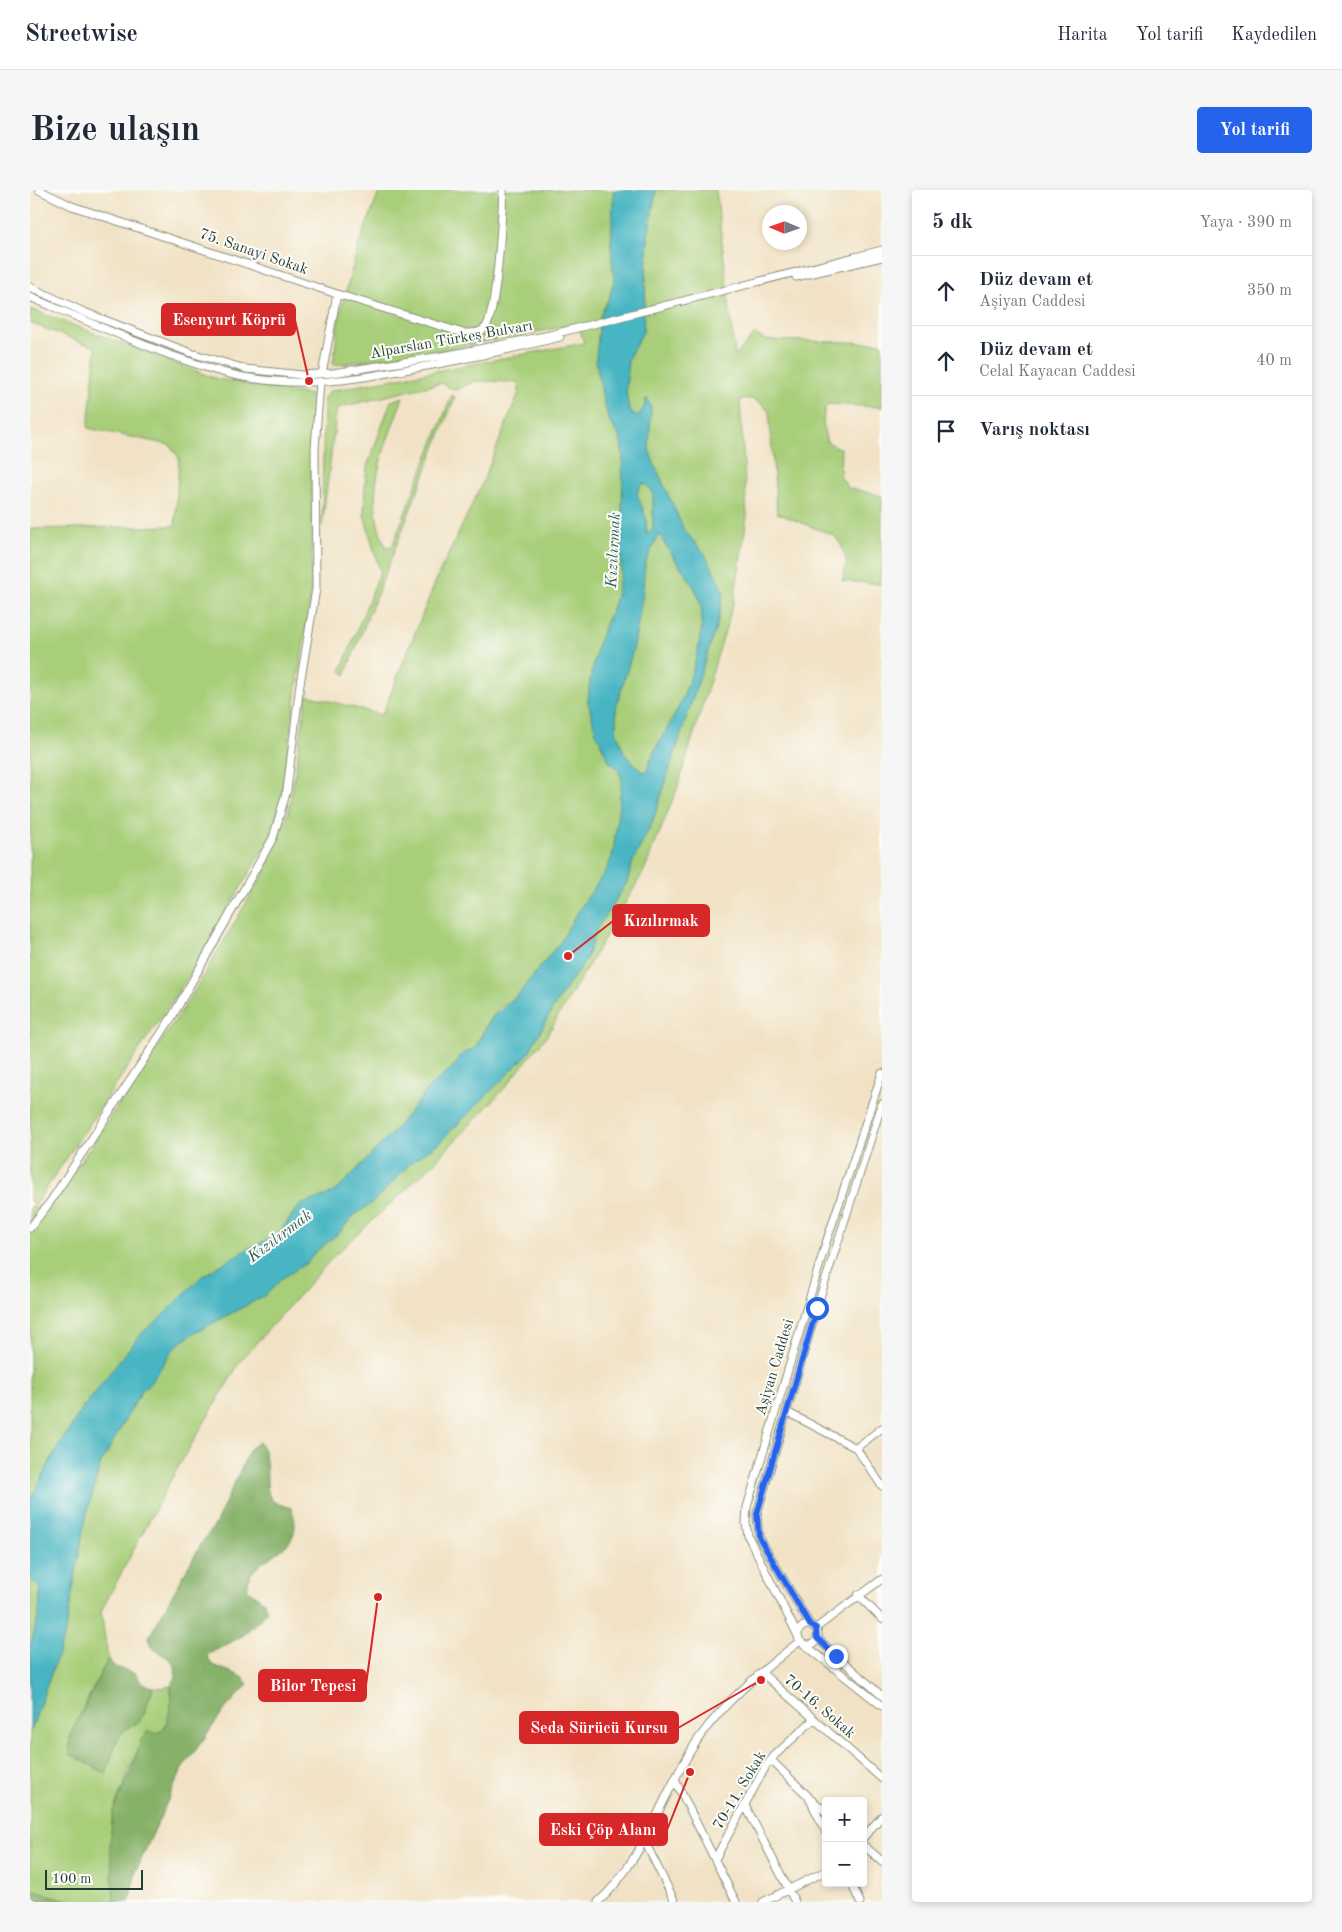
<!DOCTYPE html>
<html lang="tr">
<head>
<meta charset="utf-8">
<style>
	:root { --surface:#fff; --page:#f6f6f7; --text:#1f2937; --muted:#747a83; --line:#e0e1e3; --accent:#2563eb }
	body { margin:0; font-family:"Old Standard TT",serif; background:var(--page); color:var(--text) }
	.controls { position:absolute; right:15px; bottom:15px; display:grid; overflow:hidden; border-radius:5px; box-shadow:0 2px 8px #0003 }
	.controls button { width:45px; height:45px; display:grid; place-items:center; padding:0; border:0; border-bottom:1px solid var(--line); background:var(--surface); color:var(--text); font:25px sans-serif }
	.compass { position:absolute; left:732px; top:15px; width:45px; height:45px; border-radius:50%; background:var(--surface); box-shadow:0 2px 8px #0003; rotate:272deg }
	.scale { position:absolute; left:15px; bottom:12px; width:98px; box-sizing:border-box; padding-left:5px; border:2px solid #1f3d34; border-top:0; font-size:14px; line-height:18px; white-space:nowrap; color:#1f3d34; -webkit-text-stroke:4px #fdfcf7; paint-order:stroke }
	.stop { position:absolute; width:15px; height:15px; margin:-11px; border:4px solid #2563eb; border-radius:50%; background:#fff }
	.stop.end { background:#2563eb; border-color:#fff; box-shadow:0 1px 5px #0008 }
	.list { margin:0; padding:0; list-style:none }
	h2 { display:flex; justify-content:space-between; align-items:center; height:65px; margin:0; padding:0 20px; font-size:21px }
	h2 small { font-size:16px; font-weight:400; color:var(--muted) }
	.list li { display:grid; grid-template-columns:32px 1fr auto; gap:15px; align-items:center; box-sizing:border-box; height:70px; padding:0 20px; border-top:1px solid var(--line) }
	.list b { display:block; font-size:19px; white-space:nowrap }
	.list p { margin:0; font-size:16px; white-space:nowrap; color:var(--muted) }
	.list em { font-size:16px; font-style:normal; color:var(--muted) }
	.icon { flex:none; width:28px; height:28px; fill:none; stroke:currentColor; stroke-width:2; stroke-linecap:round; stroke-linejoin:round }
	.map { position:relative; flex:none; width:852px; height:1712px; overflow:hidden; border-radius:5px }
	header { display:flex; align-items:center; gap:30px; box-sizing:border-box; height:70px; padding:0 25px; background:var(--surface); border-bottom:1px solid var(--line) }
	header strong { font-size:24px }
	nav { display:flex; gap:28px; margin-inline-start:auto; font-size:18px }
	.intro { display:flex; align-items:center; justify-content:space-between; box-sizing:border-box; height:120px; padding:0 30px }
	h1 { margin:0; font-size:35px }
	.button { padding:12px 22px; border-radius:5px; background:var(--accent); color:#fff; font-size:18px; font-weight:700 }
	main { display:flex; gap:30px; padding:0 30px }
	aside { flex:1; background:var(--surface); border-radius:5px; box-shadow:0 2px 8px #0003 }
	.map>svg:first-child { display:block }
	.green { fill:#a8ce79; stroke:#648656 }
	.forest { fill:#86b169; stroke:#52774e }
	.water { fill:#47b5c2; stroke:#33797b; fill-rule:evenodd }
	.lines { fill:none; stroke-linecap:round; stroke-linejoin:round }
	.minor-casing { stroke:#88907c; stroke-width:9 }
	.minor { stroke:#fff; stroke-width:7 }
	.route { stroke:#2563eb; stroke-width:6 }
	.labels { text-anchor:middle; stroke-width:4; stroke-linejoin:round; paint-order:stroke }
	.street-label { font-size:15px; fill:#1f3d34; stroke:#fdfcf7 }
	.water-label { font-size:16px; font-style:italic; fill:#2b615f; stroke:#fdfcf7 }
	.leader { fill:none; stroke:#d62828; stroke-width:2 }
	.callout-dot { fill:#d62828; stroke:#fdfcf7; stroke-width:2 }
	.callout { fill:#d62828; stroke:#d62828; stroke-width:2 }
	.callout-label { font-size:16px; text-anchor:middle; font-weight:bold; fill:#fff }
</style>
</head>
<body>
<header>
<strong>Streetwise</strong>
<nav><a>Harita</a><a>Yol tarifi</a><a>Kaydedilen</a></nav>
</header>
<div class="intro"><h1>Bize ulaşın</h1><a class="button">Yol tarifi</a></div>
<main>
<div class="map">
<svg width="852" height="1712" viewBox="0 0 852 1712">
	<rect width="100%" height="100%" fill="#fdfcf7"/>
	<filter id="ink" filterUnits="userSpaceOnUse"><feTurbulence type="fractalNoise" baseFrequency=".02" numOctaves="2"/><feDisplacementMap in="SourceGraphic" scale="10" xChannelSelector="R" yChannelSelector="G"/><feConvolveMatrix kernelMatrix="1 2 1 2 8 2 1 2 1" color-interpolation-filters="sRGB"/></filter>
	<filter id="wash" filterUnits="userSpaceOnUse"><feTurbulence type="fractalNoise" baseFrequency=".0096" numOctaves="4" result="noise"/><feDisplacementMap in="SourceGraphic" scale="20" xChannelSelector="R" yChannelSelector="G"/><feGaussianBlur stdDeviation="1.12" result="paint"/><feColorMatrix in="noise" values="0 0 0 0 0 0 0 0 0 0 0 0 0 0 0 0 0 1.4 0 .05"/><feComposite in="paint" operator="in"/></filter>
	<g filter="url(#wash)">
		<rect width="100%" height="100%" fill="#f1e2c5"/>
		<path class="green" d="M350 0H584L581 56 584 90 580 106 570 126 566 170 573 209 579 230 590 248 593 265 591 383 584 414 573 438 558 511 566 543 580 573 588 579 592 589 583 664 577 679 547 723 531 751 487 806 469 818 454 839 445 858 431 865 426 874 401 896 364 941 309 998 300 1004 280 1011 263 1023 248 1045 216 1060 171 1087 129 1129 113 1142 54 1216 25 1262 0 1311V1017L18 1020 161 807 236 679 259 621 277 505 352 525 407 388 452 294 489 202 488 192 446 191 425 200 411 193 307 218 292 336 294 208 300 201 554 153 548 134 401 162 303 175 309 127 328 57Z
			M626 0H686L705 166 725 144 735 150 852 153V217L797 214C791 227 793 239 797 252L811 259 810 286 818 298 852 306V386L850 394 812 391 817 372 811 355 805 346 747 323 739 222C729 210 724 208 710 209L717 327 704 411 647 599 614 681 516 847 472 901 401 976 303 1067 211 1170 144 1284 71 1421 78 1469 40 1545 76 1583 87 1550 94 1540 107 1533 114 1524 123 1497 132 1498 141 1496V1517L135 1537 107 1562 83 1621 81 1643 84 1712H42L0 1700V1543L35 1444 55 1330 73 1265 112 1200 120 1193 145 1157 161 1145 237 1104 251 1089 278 1072 284 1063 309 1043 323 1026 341 1014 384 970 411 951 498 864 524 816 555 771 567 739 597 692 603 671 622 633 687 434 694 402 675 364 654 340 623 271 619 259 621 217 616 209 614 218 608 226 599 221 596 201 598 169 613 142 618 46Z
			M0 119 187 189 281 205 282 396 250 614 239 649 160 784 5 1015 0 1011V339L145 336 149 268 140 255 58 238 66 158 0 133Z
			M422 205 425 207 315 485 311 481 350 382 334 324 335 295 337 277 361 211 373 207C355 259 331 303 356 357L362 356Z
			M611 294H616L623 302V337L621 342 617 344 616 328 607 304Z
			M629 344C640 366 657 382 668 405 681 436 658 501 642 530 633 547 622 561 617 581L612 582 594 563 586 540V518L604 456 612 408 615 373Z
			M0 1389C3 1391 8 1394 9 1397 15 1408 3 1446 0 1458Z"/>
		<path class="forest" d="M229 1252C243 1268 231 1301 243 1311 247 1314 256 1316 261 1318 282 1368 213 1363 218 1400L234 1412 237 1422 214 1445 177 1465 182 1475 211 1486 218 1494 196 1518 152 1579 106 1681 99 1712H84L80 1654 83 1621 101 1582 111 1550 117 1542 127 1543 135 1537 141 1517V1496L146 1487 145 1476 138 1468 121 1457 119 1447 171 1354 185 1335 220 1259Z
			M78 1469 85 1477 105 1483 112 1494 123 1497 114 1524 107 1533 94 1540 87 1550 76 1584 40 1564V1545Z
			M0 1700 42 1711V1712H0Z"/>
		<path class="water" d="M584 0H626L618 46 613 142 598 169 596 201 599 221 608 226 614 218 617 208 621 217 619 259 623 271 654 340 675 364 694 402 687 434 622 633 603 671 597 692 567 739 555 771 524 816 498 864 411 951 384 970 341 1014 323 1026 309 1043 284 1063 278 1072 251 1089 237 1104 161 1145 145 1157 120 1193 112 1200 70 1275 55 1330 35 1444 0 1543V1458L9 1424 10 1402 9 1397 0 1389V1311L25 1262 54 1216 92 1167 113 1142 129 1129 171 1087 216 1060 248 1045 270 1015 300 1004 309 998 364 941 401 896 426 874 431 865 445 858 463 826 487 806 531 751 547 723 577 679 583 664 592 589 588 579 580 573 566 543 558 511 560 489 568 454 584 414 591 384 593 265 590 248 579 230 573 209 566 170 570 126 580 106 584 90 581 56ZM611 294H616L623 302V337L621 342 617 344 616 328 607 304ZM629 344C641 366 658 383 668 405 681 436 658 502 642 530 633 547 622 561 617 581L612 582 594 563 586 540V518L604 456 612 408 615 373Z"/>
	</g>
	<g filter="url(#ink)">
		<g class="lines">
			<defs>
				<path id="minor" d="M9 0 42 16 307 104 433 143C440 143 449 144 455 138 467 125 472 22 473 0
					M766 87 852 67
					M0 97 54 122 161 163 216 179 272 185 303 183 418 165 520 145 852 60
					M0 107C47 127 93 147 140 165 166 174 193 184 220 188 273 197 322 190 374 180 427 171 478 160 530 147
					M292 184 307 104
					M0 1038 20 1012 142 827 243 648 257 600 270 494 286 399 285 258 290 192
					M757 1222 826 1258 852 1296
					M826 1258 852 1238
					M828 1405 852 1429
					M780 1435 729 1347 727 1324 787 1117 852 914
					M768 1445a10 10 0 1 1 20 0a10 10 0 1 1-20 0Z
					M786 1438 852 1389
					M768 1446 718 1346 716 1333 717 1317 796 1053 852 883
					M787 1448 852 1506
					M774 1454 852 1516
					M732 1483 852 1589
					M741 1570 778 1606 796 1642
					M645 1590 706 1712
					M782 1610 796 1622
					M715 1615 765 1712
					M613 1648 645 1712
					M833 1648 852 1626
					M833 1655 852 1671
					M685 1669 736 1576 745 1565 784 1529
					M821 1693 830 1712
					M568 1712C614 1672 634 1598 669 1548 696 1510 734 1479 770 1451
					M733 1712 796 1681"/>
			</defs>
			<use href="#minor" class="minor-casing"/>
			<use href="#minor" class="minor"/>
		</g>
	</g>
	<g class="lines" filter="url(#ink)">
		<path class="route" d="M787 1118 727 1324 729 1347 780 1435 786 1438 787 1448 806 1466"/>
	</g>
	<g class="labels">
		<g class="street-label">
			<text transform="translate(224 61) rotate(19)" y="5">75. Sanayi Sokak</text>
			<text transform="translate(421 149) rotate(-10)" y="5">Alparslan Türkeş Bulvarı</text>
			<text transform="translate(744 1177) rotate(-73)" y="5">Aşiyan Caddesi</text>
			<text transform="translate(790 1516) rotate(41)" y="5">70-16. Sokak</text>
			<text transform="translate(709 1600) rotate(-59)" y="5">70-11. Sokak</text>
		</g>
		<g class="water-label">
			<text transform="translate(582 360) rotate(-87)" y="6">Kızılırmak</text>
			<text transform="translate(249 1045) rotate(-37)" y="6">Kızılırmak</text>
		</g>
	</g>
	<path class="leader" d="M279 191L265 130M538 766L583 731M348 1407L336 1495M731 1490L648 1538M660 1582L637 1640"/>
	<g class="callout-dot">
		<circle cx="279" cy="191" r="5"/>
		<circle cx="538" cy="766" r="5"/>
		<circle cx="348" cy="1407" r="5"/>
		<circle cx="731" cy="1490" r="5"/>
		<circle cx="660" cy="1582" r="5"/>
	</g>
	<g class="callout">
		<rect x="132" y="114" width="133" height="31" rx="5"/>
		<rect x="583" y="715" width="96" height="31" rx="5"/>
		<rect x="229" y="1480" width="107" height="31" rx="5"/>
		<rect x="490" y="1522" width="158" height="31" rx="5"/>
		<rect x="510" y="1624" width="127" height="31" rx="5"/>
	</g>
	<g class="callout-label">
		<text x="199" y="135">Esenyurt Köprü</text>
		<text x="631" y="736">Kızılırmak</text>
		<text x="283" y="1501">Bilor Tepesi</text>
		<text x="569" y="1543">Seda Sürücü Kursu</text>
		<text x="573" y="1645">Eski Çöp Alanı</text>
	</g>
</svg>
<div class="controls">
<button>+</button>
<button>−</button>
</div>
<svg class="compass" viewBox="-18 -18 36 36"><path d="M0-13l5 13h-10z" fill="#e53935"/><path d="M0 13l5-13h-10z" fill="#747a83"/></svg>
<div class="scale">100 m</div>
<div class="stop" style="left:787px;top:1118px"></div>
<div class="stop end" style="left:806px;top:1466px"></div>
</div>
<aside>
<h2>5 dk<small>Yaya · 390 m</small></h2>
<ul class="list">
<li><svg class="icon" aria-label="ahead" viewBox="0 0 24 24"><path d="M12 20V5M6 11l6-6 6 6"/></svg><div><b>Düz devam et</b><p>Aşiyan Caddesi</p></div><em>350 m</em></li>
<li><svg class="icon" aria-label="ahead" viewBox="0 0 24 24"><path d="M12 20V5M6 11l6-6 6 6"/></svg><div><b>Düz devam et</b><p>Celal Kayacan Caddesi</p></div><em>40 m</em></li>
<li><svg class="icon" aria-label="arrive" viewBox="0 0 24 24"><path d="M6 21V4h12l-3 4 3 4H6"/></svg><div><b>Varış noktası</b></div></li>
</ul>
</aside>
</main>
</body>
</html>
